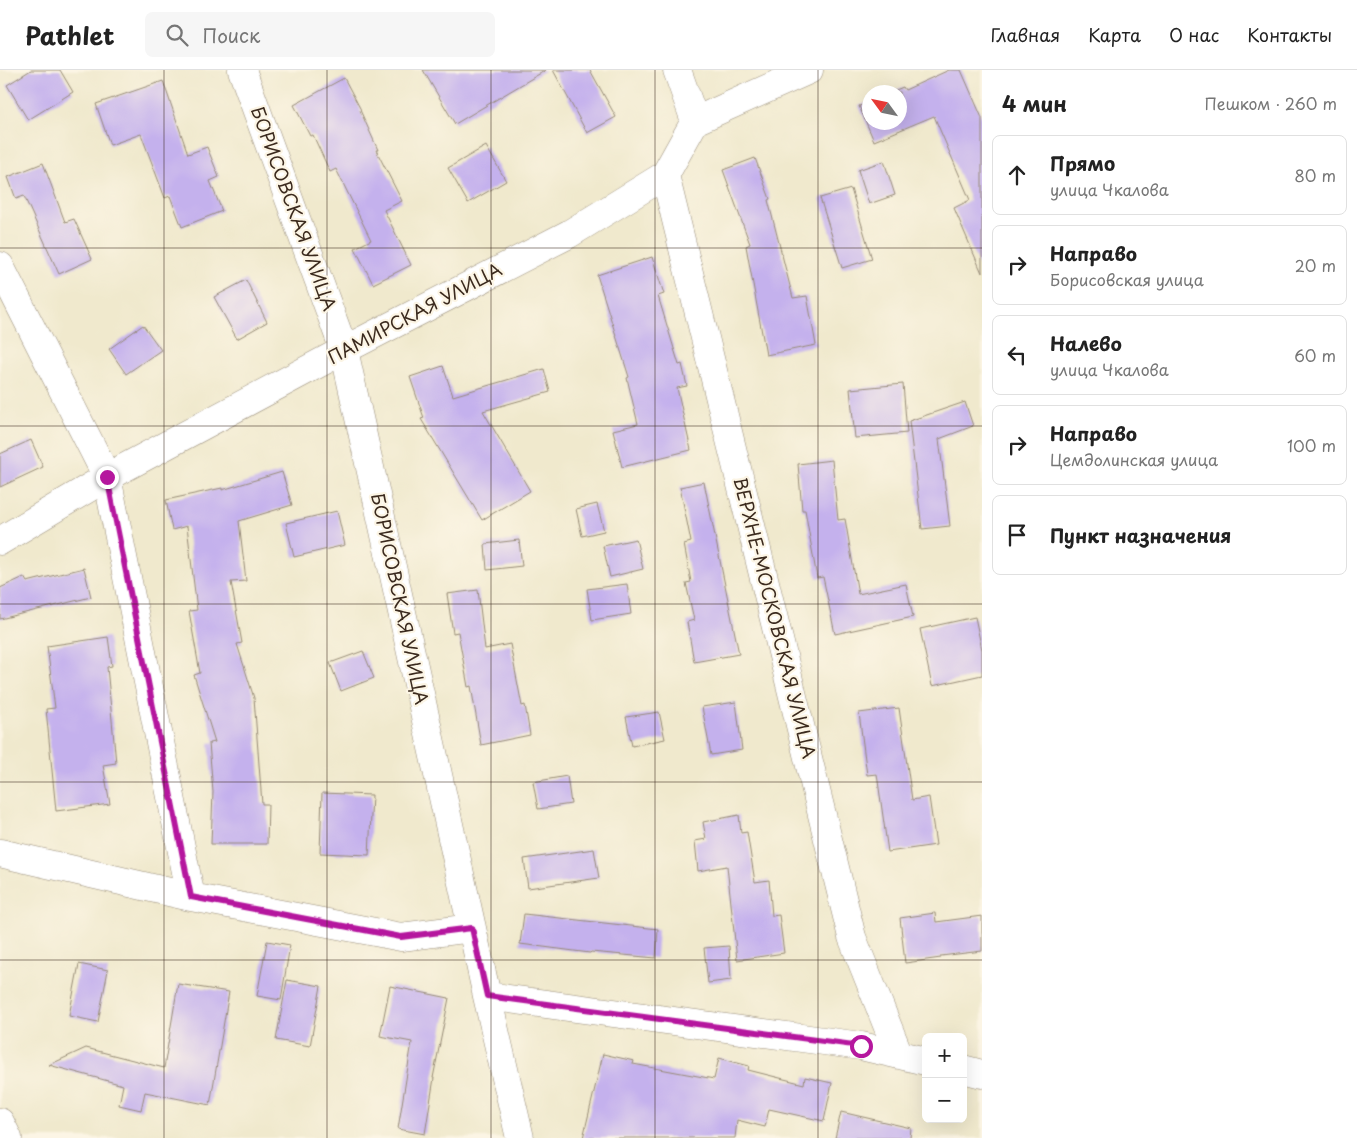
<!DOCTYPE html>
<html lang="ru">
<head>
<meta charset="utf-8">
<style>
	:root { --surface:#fff; --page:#f6f6f6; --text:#222; --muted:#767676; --line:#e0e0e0 }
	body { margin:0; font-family:"Playpen Sans",sans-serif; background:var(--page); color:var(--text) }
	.controls { position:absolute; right:15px; bottom:15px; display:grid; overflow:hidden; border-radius:8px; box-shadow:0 5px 20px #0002 }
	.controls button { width:45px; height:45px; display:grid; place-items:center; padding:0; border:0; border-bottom:1px solid var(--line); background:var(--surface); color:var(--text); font:25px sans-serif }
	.compass { position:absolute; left:862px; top:15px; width:45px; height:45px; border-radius:50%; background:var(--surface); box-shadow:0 5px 20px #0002; rotate:303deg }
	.stop { position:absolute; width:15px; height:15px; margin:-11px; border:4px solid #b5179e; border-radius:50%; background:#fff }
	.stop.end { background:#b5179e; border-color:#fff; box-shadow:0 1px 5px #0008 }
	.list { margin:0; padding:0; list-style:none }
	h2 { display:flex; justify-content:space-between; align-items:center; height:65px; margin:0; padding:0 20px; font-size:21px }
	h2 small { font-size:16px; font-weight:400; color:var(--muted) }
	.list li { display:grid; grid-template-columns:32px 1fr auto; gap:15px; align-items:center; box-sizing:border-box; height:80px; margin:0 10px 10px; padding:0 10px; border:1px solid var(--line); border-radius:8px }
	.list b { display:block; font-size:19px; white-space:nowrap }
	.list p { margin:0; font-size:16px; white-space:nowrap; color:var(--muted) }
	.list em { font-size:16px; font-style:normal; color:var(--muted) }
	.icon { flex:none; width:28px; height:28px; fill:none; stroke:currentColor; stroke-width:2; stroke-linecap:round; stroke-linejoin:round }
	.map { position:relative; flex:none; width:982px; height:1068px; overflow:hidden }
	header { display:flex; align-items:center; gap:30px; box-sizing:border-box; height:70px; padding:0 25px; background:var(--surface); border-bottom:1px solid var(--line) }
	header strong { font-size:24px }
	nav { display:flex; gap:28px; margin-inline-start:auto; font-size:18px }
	.search { width:350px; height:45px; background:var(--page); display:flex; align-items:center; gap:12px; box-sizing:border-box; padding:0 18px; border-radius:8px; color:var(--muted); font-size:19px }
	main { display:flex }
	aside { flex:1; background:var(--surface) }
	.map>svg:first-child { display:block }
	.building { fill:#c4b1ed }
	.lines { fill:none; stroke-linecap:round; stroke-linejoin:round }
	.minor-casing { stroke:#968a76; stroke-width:29 }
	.minor { stroke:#fff; stroke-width:28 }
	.route { stroke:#b5179e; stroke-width:6 }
	.grid { fill:none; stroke:#3b2a1e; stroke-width:1; stroke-opacity:0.55 }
	.labels { text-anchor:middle; stroke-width:4.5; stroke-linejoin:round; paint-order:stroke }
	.street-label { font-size:18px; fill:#3b2a1e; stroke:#fcf5e5 }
</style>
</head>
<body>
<header>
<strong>Pathlet</strong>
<div class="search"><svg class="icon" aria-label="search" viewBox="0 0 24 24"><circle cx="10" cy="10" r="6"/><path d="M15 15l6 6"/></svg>Поиск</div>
<nav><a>Главная</a><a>Карта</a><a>О нас</a><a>Контакты</a></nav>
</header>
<main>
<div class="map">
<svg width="982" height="1068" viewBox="0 0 982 1068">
	<rect width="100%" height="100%" fill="#fcf5e5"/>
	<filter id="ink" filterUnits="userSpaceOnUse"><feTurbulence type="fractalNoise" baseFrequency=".02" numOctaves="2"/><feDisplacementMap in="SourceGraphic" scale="10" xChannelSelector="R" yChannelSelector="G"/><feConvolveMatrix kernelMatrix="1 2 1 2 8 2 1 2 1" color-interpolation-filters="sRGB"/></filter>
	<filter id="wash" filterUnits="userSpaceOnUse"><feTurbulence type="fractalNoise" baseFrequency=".0096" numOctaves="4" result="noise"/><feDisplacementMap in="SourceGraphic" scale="20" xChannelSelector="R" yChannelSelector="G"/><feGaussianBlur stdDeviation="1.12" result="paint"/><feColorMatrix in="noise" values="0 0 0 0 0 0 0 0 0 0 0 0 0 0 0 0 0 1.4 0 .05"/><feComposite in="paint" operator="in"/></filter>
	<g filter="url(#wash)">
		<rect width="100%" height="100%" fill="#f0e9cd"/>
		<g id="blocks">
			<path class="building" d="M31 0H60L73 22 28 50 7 15Z
				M423 0H546L455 54Z
				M553 0H590L616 47 587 63Z
				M949 0H961L982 48V203L954 138 970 130 934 46 874 71 859 36 870 32V52H900V22H891L903 17 905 20Z
				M344 8 361 40H360L378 80H376L402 131 384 140 411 195 373 214 355 178 371 170 336 99 330 102 313 65 310 66 294 35Z
				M163 11 188 84 207 77 219 107 210 111 222 141 182 157 170 126 165 128 141 64 110 75 96 34Z
				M486 76 506 111 468 133 448 98Z
				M755 88 770 129 768 130 793 228 807 226 816 275 766 285 746 176 750 174 723 100Z
				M884 91 895 125 869 134 858 100Z
				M43 93 65 152 74 149 92 189 59 204 24 126 16 129 8 107Z
				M851 119 872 189 842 198 820 128Z
				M652 187 664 224 658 226 679 295 682 294 687 316 677 318 691 380 622 397 613 360 638 354 627 308 629 307 597 205Z
				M246 210 267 252 237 269 214 227Z
				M143 255 161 280 126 304 109 279Z
				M443 296 453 326 544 299 550 322 483 341 530 421 482 450 421 349 424 348 410 307Z
				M903 314 907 363 855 368 850 319Z
				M965 332 973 356 939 369 950 456 922 459 909 351Z
				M31 370 43 397 0 417V384Z
				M832 390 838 450 845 449 858 524 906 514 913 547 835 564 823 507 817 508 805 440H802L798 394Z
				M282 402 292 435 239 451 246 511 231 512 242 573 237 574 254 628 262 734H268L267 774H211L213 722 209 673 215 672 194 605 200 603 189 541 197 540 187 456 172 460 166 430 222 418V420Z
				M704 412 739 584 694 592 687 552 694 550 686 513 691 512 684 474 691 472 680 417Z
				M597 434 604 461 582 466 576 439Z
				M337 441 345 475 294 487 286 453Z
				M636 469 643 499 610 507 603 476Z
				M519 470 522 496 487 500 485 474Z
				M84 498 91 527 0 549V518L24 507 27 512Z
				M627 514 631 544 592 550 587 519Z
				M478 520 485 579 510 574 522 636 525 635 530 665 481 675 471 616 468 617 458 562 453 563 447 524Z
				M975 547 982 580V605L932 616 920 559Z
				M108 567 112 596 107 597 116 693 103 695 110 734 56 741 46 639 55 638 47 576Z
				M363 581 374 608 341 621 330 593Z
				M736 632 742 680 711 685 702 637Z
				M899 638 912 730 929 727 936 775 888 782 877 704 867 705 859 643Z
				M659 642 665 669 632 676 626 647Z
				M567 706 571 734 538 739 533 712Z
				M322 723 372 725 369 785 320 783Z
				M739 745 741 763 747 762 755 812 769 810 772 846 779 845 784 883 737 890 727 796 698 801 695 771 706 769 703 752Z
				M594 779 599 808 528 818 524 789Z
				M935 843 936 852 982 846V881L941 886V888L905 893 900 848Z
				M524 844 658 859 656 888 591 882 590 883 520 874Z
				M267 871 290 875 281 930 257 926Z
				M729 876 731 910 708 913 704 878Z
				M79 894 108 900 98 952 69 946Z
				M287 910 321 916 310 976 276 970Z
				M178 914 229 922 210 1035 145 1022 141 1040 119 1035 123 1015 49 995 86 978 164 998Z
				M390 916 449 928 433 1008H434L425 1064 398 1059 412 972 380 966Z
				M603 984 634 991 633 994 714 1009 719 988 749 996 748 1000 804 1014 805 1007 832 1013 824 1051 769 1039 765 1057 737 1050 735 1068H583Z
				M841 1042 911 1058 910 1068H835Z"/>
		</g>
	</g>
	<g filter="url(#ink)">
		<use href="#blocks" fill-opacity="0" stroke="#968a76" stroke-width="1"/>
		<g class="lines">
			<defs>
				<path id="minor" d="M242 0 344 280 487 926 520 1068
					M677 0 695 51
					M665 105 852 867 899 985
					M0 196 107 407 191 827
					M0 471 107 407 344 280 569 164 665 105 695 51 809 0
					M0 783 191 827 401 867 472 858
					M487 926 861 976 926 991
					M963 999 982 1004
					M0 1052 8 1068"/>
			</defs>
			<use href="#minor" class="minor-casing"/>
			<use href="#minor" class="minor"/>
		</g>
	</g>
	<g class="lines" filter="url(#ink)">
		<path class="route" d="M107 407 191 827 401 867 472 858 487 926 861 976"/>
	</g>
	<path class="grid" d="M164 0V1068M327 0V1068M491 0V1068M655 0V1068M818 0V1068M0 178H982M0 356H982M0 534H982M0 712H982M0 890H982"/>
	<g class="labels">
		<g class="street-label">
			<text transform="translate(293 139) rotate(70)" y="6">БОРИСОВСКАЯ УЛИЦА</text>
			<text transform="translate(415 244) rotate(-28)" y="6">ПАМИРСКАЯ УЛИЦА</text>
			<text transform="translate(399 529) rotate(78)" y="6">БОРИСОВСКАЯ УЛИЦА</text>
			<text transform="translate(774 548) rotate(76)" y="6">ВЕРХНЕ-МОСКОВСКАЯ УЛИЦА</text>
		</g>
	</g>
</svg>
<div class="controls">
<button>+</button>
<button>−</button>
</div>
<svg class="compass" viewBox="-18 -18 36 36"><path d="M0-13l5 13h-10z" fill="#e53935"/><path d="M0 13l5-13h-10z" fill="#767676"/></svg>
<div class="stop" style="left:861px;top:976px"></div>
<div class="stop end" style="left:107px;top:407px"></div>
</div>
<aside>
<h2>4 мин<small>Пешком · 260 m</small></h2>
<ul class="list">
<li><svg class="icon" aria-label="ahead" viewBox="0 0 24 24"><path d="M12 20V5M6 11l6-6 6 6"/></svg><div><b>Прямо</b><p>улица Чкалова</p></div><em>80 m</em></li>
<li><svg class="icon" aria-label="right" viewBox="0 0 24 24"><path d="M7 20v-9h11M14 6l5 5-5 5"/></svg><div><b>Направо</b><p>Борисовская улица</p></div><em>20 m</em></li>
<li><svg class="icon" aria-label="left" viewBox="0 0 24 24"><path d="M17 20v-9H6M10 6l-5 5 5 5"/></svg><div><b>Налево</b><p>улица Чкалова</p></div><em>60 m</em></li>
<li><svg class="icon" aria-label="right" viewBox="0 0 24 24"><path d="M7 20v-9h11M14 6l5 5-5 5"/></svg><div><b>Направо</b><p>Цемдолинская улица</p></div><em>100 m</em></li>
<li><svg class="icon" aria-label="arrive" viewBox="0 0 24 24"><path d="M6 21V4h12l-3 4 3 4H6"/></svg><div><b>Пункт назначения</b></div></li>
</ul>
</aside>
</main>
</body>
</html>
